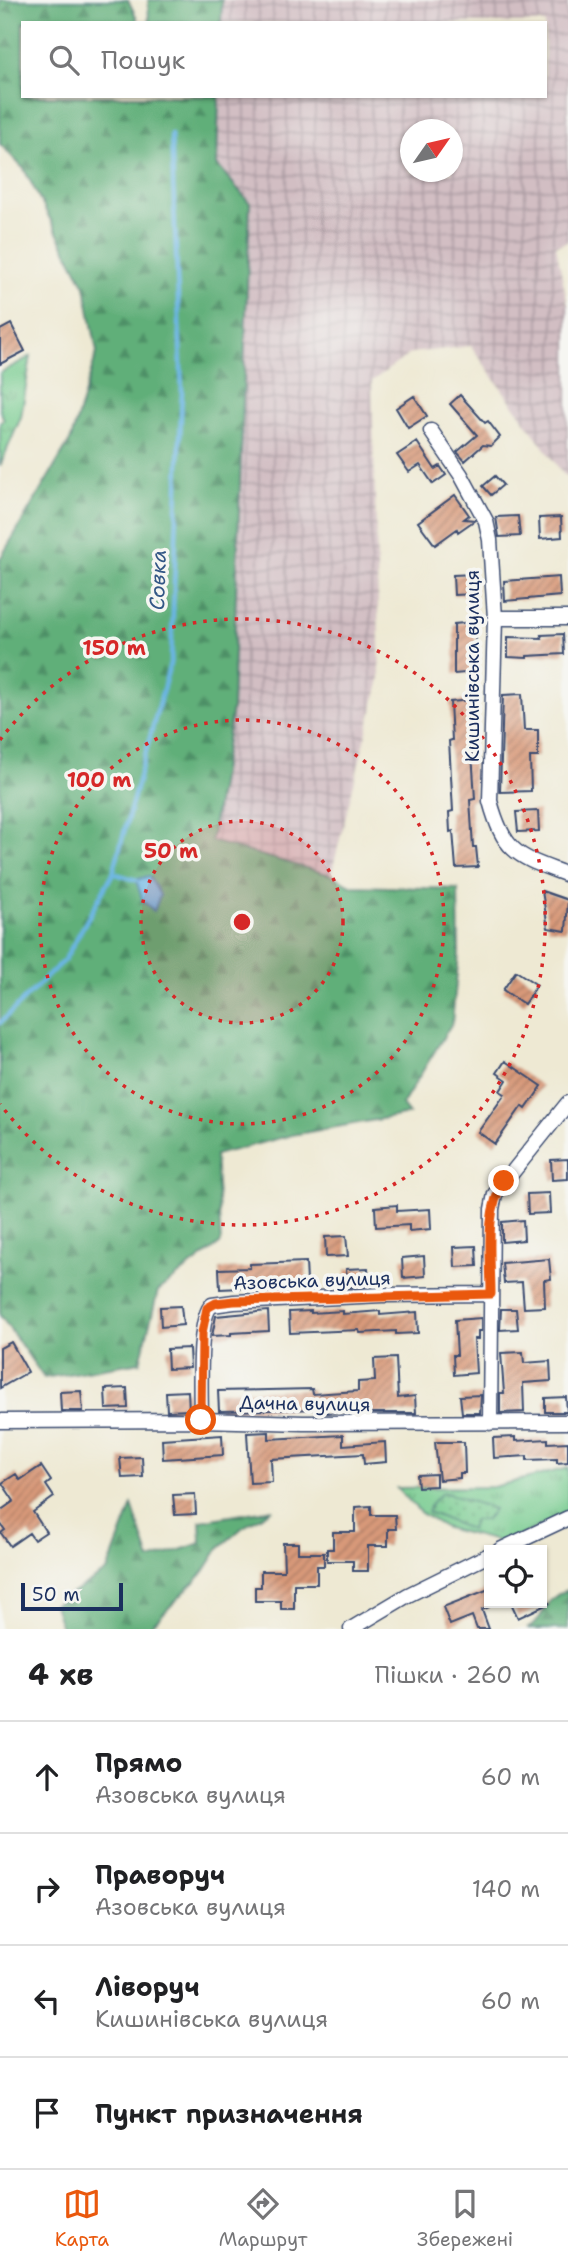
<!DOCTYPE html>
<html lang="uk">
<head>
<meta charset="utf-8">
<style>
	:root { --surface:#fff; --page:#f2f2f2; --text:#202124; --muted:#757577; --line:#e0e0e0; --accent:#ea580c }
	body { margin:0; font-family:"Shantell Sans",sans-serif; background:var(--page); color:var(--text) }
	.controls { position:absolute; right:21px; bottom:21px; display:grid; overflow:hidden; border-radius:0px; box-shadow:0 2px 5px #0004 }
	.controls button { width:63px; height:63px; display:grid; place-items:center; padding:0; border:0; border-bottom:2px solid var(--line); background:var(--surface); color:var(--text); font:35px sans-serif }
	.compass { position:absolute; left:400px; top:119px; width:63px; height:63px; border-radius:50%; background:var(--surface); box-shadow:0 2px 5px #0004; rotate:56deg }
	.scale { position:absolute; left:21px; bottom:18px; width:102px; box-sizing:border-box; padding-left:7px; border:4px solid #1b2f5e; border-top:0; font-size:19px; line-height:24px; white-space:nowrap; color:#1b2f5e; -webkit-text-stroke:5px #f6f6f2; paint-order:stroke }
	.stop { position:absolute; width:21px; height:21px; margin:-16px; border:5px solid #ea580c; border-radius:50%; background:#fff }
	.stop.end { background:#ea580c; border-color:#fff; box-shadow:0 2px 7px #0008 }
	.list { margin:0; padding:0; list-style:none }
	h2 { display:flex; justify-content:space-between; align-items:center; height:91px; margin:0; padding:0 28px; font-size:30px }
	h2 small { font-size:23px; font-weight:400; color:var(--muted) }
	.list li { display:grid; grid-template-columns:46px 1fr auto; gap:21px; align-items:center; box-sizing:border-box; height:112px; padding:0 28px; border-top:2px solid var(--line) }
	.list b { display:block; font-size:26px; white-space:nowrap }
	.list p { margin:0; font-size:23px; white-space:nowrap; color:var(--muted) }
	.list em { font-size:23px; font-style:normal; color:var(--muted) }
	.icon { flex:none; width:38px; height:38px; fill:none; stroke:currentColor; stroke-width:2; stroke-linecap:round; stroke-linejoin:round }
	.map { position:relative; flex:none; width:568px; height:1629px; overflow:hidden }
	.search { position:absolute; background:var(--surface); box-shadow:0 2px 5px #0004; left:21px; right:21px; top:21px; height:77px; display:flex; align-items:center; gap:18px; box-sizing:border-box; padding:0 24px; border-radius:0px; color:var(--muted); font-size:26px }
	.sheet { height:539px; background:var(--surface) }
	nav { display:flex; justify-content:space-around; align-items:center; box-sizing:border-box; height:98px; border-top:2px solid var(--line); background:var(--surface); font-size:19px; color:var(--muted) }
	nav a { display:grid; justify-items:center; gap:4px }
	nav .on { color:var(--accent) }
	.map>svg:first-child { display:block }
	.industrial { fill:url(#industrial-grid); fill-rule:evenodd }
	.grass { fill:url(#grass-tufts); stroke:#487d76; stroke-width:2 }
	.forest { fill:url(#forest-firs); stroke:#3e6f6c; stroke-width:2 }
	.park { fill:url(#park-dots); stroke:#487d76; stroke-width:2 }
	.water { fill:#6bb5e4; stroke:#4372a1; stroke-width:2 }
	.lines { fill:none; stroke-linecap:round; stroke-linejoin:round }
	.stream { stroke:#6bb5e4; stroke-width:4.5 }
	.building { fill:url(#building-hatch) }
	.street-casing { stroke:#3b4b70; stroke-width:17 }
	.street { stroke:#fff; stroke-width:14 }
	.route { stroke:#ea580c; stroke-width:9 }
	.ring { fill:none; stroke:#d62828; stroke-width:3.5; stroke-dasharray:3.5 7 }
	.labels { text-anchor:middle; stroke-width:7; stroke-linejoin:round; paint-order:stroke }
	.street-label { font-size:19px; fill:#1b2f5e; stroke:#f6f6f2 }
	.water-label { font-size:21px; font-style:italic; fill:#335786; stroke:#f6f6f2 }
	.centre { fill:#d62828; stroke:#f6f6f2; stroke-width:3.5 }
	.ring-label { font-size:21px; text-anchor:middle; font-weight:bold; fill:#d62828; stroke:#f6f6f2; stroke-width:7; stroke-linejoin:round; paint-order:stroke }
</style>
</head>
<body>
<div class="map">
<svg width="568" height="1629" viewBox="0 0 568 1629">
	<defs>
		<pattern id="industrial-grid" width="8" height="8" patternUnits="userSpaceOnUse" patternTransform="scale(1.75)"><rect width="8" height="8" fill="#d2bec3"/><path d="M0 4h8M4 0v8" fill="none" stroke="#aa9ba2"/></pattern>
		<pattern id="grass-tufts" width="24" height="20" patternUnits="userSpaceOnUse" patternTransform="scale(1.75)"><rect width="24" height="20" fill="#76cb8e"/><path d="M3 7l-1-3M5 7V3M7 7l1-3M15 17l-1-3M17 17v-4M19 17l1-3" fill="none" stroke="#60a577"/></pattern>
		<pattern id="forest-firs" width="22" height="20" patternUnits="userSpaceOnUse" patternTransform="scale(1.75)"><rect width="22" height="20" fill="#60af79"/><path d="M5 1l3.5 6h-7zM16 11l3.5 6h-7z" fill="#4e8f66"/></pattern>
		<pattern id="park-dots" width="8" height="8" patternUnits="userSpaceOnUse" patternTransform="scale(1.75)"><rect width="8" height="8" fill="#76cb8e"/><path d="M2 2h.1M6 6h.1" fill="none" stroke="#60a577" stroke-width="1.8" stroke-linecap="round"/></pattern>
		<pattern id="building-hatch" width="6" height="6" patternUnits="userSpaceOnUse" patternTransform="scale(1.75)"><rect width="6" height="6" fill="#d89979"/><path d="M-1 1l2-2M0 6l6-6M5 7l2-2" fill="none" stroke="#ae7d66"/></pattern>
	</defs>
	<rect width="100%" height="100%" fill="#f6f6f2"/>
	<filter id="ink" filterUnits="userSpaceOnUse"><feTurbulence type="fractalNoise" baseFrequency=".0143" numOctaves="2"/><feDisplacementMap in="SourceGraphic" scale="14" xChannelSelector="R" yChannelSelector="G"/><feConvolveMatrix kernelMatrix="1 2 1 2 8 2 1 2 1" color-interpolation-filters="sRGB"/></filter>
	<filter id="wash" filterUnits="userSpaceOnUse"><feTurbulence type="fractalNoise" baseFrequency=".00686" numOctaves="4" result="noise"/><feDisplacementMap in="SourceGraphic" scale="28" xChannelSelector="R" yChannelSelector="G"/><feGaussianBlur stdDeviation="1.57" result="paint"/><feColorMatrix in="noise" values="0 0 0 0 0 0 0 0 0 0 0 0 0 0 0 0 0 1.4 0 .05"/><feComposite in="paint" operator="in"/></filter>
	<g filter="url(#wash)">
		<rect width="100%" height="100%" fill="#eee9d3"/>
		<path class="industrial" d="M222 0H568V241L556 246 568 306V476L563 474 471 346 411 353 372 381 380 679 331 875 211 841 232 708 250 203 217 165 219 96H545V23H221ZM410 130H452V172H410Z"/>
		<path class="grass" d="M31 356 21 417 0 466V422L4 419 0 411V373Z
			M568 1468V1513L505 1543 446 1528 421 1513 397 1488 493 1487Z"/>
		<path class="forest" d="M0 0H128L137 18V23H23V96H219L217 165 250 203 232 708 211 841 331 875 353 886 458 889 459 953 452 1023 402 1105 409 1114 292 1135 215 1155 221 1243 158 1291 140 1362 44 1378 0 1315V559L71 439 97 352 85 286 24 169 0 144Z
			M148 0H222L221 23H149Z
			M132 1505 150 1560 201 1543 200 1521 273 1509 242 1528 219 1548 203 1573 148 1629H62L54 1605 107 1571Z
			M568 1590V1629H527C547 1618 542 1598 568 1590Z"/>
		<path class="park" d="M443 1492 494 1509 486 1520H474L471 1530 428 1512 432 1502Z"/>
		<path class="water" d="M149 876 160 895 154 911 143 901 136 880Z"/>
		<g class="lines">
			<path class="stream" d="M113 873 136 880
				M0 1023 65 959 113 873 171 660 182 391 171 134"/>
		</g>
		<g id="blocks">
			<path class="building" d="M11 324 25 351 0 364V330Z
				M460 395 485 423 488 421 500 437 491 446 483 445 465 461 457 452 477 435 450 404Z
				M414 396 427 416 408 428 396 408Z
				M417 442 435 469 440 466 446 475 433 484 420 465 409 472 397 455Z
				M495 476 503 485 491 495 483 486Z
				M455 495 469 515 464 519 475 520 458 532 457 529 435 545 418 522Z
				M518 516 520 536 499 537 496 517Z
				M561 517 562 537 540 539 539 518Z
				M475 574 476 594 454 595 453 575Z
				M559 577 560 596 505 601 504 581Z
				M475 622 476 672 454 674V624Z
				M563 634 564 654 527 656V658L508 657V637L542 638 541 635Z
				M522 694 524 730H538V757H530L531 791 500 792 503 695Z
				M472 700 473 721H470L475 799 470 800 473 847H476L478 867 456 868 453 831 450 832 449 812 453 811 449 741 452 740 450 702Z
				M538 811 539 831 518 832 516 812Z
				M542 891 568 900 566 931 548 928Z
				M516 971 537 985 524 1004 503 990Z
				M505 1061 542 1086 526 1109 522 1106 495 1144 478 1132 505 1094 500 1091 507 1080 497 1073Z
				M568 1159V1179L552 1180 551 1160Z
				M549 1193 550 1213 528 1214 527 1194Z
				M397 1205V1211L430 1209 431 1229 409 1231V1225L376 1227 375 1207Z
				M523 1220 524 1240 502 1242V1222Z
				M346 1236 348 1256 326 1257 325 1237Z
				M476 1246 477 1266 455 1267 454 1247Z
				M424 1256 425 1276 403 1278 402 1258Z
				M549 1259 551 1279 544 1280 545 1307 524 1308 522 1282 504 1283 502 1263Z
				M306 1262 307 1282 241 1285 242 1288 220 1289 219 1269 250 1268V1264Z
				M368 1268 369 1286 348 1287 346 1269Z
				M181 1306 183 1325 161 1327 160 1307Z
				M501 1309H516L518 1329 500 1330Z
				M268 1311 269 1331 231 1333V1335L212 1336 216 1316Z
				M311 1311V1313L343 1311V1314L380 1311V1315L417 1312 418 1333 396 1334V1331L360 1333 359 1330 290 1333 289 1312Z
				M481 1318V1331H478V1339H474L476 1373 454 1375 453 1355H457L455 1320Z
				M11 1342 28 1372 0 1388V1348Z
				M189 1348 190 1368 168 1369 167 1349Z
				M523 1352 524 1363 550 1361 551 1381 523 1383 524 1412 500 1413V1393H504L501 1353Z
				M396 1358 398 1398 415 1396 416 1413H366V1410L327 1413V1409L219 1411 218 1391 312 1389 313 1394 358 1391V1382L375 1381 374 1359Z
				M127 1388 128 1408 106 1409 105 1389Z
				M81 1391 83 1411H61L60 1392Z
				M188 1391 189 1410 167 1411 166 1392Z
				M481 1395 480 1413H462L460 1396Z
				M566 1397 567 1412H545V1398Z
				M269 1432V1439L343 1435V1445L385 1442 386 1462 364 1464 363 1454 271 1459 272 1482 250 1483 247 1433Z
				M222 1435 223 1455 163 1459 162 1439Z
				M515 1437V1441L548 1439V1443L568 1442V1462L557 1463V1459L527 1460V1456L494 1458 493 1438Z
				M435 1442H464L465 1473H460V1478L439 1480Z
				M142 1457 143 1477 122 1478 120 1458Z
				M41 1466 51 1481 46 1485 54 1497 33 1512 46 1532 34 1540 29 1533 10 1546 1 1533 5 1530 0 1523V1511L14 1501 2 1483 16 1474 20 1480Z
				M436 1474V1486L418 1487 417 1475Z
				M195 1494 196 1514 175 1515 173 1495Z
				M371 1506V1515H395L396 1529H388V1546H368V1571H353V1561H327V1549H333V1532H355V1507Z
				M283 1543H298V1553H324V1566H317V1584H294V1609H281V1601H255V1587H261V1571H284Z
				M489 1589V1607L482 1610 489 1629H477L472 1616 450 1625 443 1607Z
				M511 1603H550L518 1618Z"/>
		</g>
	</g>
	<g filter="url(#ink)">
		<use href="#blocks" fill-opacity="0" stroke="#3b4b70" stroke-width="2"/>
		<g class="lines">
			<defs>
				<path id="street" d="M431 431 461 475 486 521 490 540 495 618 490 801C505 856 519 856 568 875
					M495 618H568
					M201 1420C201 1398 197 1316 212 1305L234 1302 382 1295 491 1294
					M0 1421 201 1420 303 1423 568 1422
					M490 1423 492 1209 495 1194 568 1103
					M500 1550 568 1518
					M351 1629 408 1595 489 1555"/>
			</defs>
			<use href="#street" class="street-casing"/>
			<use href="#street" class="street"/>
		</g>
	</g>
	<g class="lines" filter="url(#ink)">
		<path class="route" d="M201 1420 202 1333 207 1308 216 1303 234 1301 491 1294C491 1258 484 1212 504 1181"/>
	</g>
	<circle cx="242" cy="922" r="101" fill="#d62828" fill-opacity=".12"/>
	<g class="ring">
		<circle cx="242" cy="922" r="101"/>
		<circle cx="242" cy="922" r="202"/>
		<path d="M0 740A303 303 0 1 1 0 1104"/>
	</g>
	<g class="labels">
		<g class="street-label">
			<text transform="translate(472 666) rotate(-90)" y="7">Кишинівська вулиця</text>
			<text transform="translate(312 1280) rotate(-2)" y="7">Азовська вулиця</text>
			<text transform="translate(305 1403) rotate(1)" y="7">Дачна вулиця</text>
		</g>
		<g class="water-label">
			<text transform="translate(158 580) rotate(-88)" y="7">Совка</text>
		</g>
	</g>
	<circle cx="242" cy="922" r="10" class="centre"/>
	<g class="ring-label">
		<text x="114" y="655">150 m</text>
		<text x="99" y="787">100 m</text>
		<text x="171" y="858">50 m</text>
	</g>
</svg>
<div class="controls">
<button><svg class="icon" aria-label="locate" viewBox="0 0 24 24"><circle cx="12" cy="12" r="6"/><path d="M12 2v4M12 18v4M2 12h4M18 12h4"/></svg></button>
</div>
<svg class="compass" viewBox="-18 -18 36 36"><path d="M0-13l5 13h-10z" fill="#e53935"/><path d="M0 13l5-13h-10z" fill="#757577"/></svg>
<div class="scale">50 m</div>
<div class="stop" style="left:201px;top:1420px"></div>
<div class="stop end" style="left:504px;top:1181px"></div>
<div class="search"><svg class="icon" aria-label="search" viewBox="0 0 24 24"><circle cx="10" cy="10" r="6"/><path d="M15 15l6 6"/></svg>Пошук</div>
</div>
<section class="sheet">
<h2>4 хв<small>Пішки · 260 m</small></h2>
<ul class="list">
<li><svg class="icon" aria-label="ahead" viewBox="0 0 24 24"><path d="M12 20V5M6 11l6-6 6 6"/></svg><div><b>Прямо</b><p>Азовська вулиця</p></div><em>60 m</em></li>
<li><svg class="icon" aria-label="right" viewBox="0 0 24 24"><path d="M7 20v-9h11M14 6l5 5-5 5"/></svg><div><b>Праворуч</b><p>Азовська вулиця</p></div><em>140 m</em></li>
<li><svg class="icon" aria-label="left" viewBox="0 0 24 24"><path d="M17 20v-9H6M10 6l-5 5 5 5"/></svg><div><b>Ліворуч</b><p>Кишинівська вулиця</p></div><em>60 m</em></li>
<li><svg class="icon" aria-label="arrive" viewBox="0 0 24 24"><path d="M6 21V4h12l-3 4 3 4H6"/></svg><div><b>Пункт призначення</b></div></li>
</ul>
</section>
<nav>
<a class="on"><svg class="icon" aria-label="map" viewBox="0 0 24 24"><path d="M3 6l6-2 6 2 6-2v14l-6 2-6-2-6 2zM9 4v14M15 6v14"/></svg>Карта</a>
<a><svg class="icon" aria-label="directions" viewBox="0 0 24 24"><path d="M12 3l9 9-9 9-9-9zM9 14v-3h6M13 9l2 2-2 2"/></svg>Маршрут</a>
<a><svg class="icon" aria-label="saved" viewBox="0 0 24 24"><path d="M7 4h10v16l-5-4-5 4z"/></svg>Збережені</a>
</nav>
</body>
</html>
